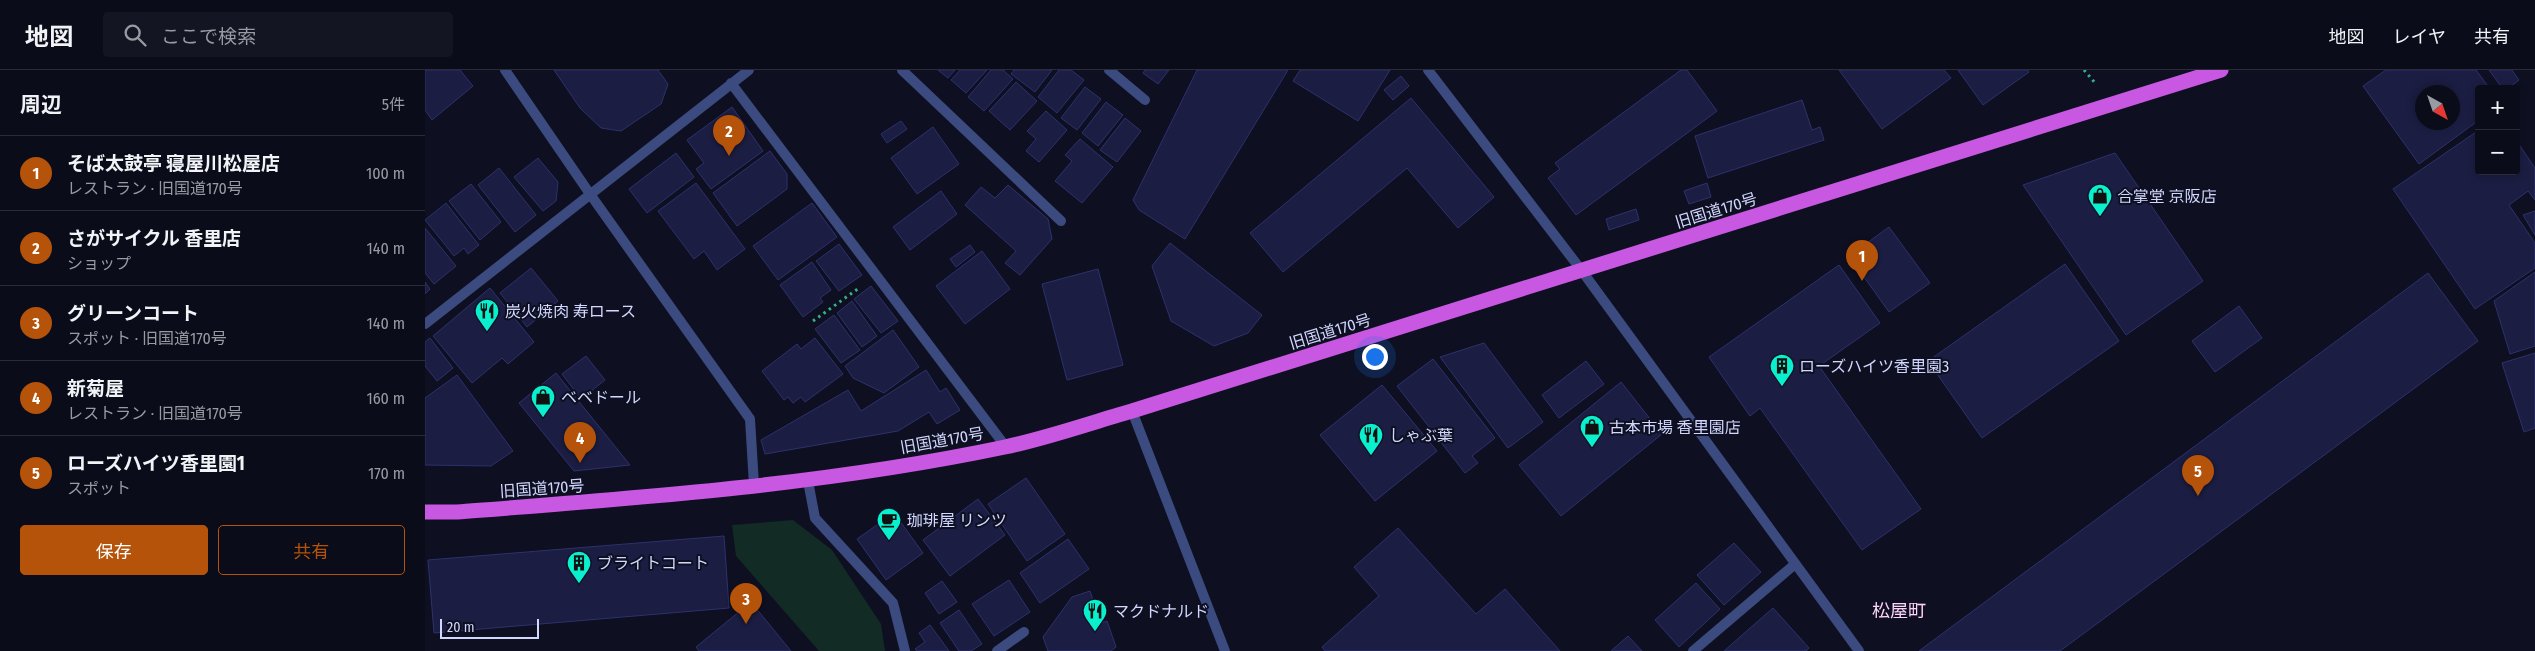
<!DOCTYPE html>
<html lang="ja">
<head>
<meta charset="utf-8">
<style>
	:root { --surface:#0a0c1a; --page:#131523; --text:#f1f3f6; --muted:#999ba2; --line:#2a2c39; --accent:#b45309 }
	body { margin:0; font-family:"Fira Sans Condensed","Noto Sans JP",sans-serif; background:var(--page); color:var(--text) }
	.controls { position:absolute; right:15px; top:15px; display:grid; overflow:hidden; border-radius:5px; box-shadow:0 2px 8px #0003 }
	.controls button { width:45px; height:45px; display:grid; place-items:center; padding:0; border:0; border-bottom:1px solid var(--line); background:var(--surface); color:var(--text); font:25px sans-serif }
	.compass { position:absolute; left:1990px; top:15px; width:45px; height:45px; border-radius:50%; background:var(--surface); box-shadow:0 2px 8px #0003; rotate:140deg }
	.scale { position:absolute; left:15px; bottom:12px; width:99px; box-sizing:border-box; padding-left:5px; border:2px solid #d1d7fd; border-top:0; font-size:14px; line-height:18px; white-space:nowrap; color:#d1d7fd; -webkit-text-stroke:4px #0e1022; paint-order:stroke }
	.you { position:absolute; left:949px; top:286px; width:18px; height:18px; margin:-12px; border:4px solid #fff; border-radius:50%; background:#1a73e8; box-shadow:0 0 0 8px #1a73e833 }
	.badge { display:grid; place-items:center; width:32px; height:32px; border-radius:50%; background:var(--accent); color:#fff; font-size:16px; font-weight:700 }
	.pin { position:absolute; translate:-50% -41px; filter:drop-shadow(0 1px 2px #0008) }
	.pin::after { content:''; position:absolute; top:26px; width:18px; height:15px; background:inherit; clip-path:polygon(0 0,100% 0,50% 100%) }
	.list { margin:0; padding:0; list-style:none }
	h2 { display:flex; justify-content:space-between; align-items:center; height:65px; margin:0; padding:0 20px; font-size:21px }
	h2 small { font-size:16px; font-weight:400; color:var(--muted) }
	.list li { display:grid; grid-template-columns:32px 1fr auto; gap:15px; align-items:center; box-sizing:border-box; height:75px; padding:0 20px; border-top:1px solid var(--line) }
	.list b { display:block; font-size:19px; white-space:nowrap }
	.list p { margin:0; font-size:16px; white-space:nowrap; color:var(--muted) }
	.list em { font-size:16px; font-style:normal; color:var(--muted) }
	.actions { display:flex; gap:10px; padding:15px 20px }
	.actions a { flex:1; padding:11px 0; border:1px solid var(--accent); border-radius:5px; text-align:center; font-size:18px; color:var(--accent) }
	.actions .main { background:var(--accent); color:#fff }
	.icon { flex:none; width:28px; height:28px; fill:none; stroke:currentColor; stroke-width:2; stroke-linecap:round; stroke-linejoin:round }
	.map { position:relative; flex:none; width:2110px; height:581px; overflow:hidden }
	header { display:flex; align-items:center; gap:30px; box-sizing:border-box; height:70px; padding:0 25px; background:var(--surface); border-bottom:1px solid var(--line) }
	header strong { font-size:24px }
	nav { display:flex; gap:28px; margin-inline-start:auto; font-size:18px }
	.search { width:350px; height:45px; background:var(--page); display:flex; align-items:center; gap:12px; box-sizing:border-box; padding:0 18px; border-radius:5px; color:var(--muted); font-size:19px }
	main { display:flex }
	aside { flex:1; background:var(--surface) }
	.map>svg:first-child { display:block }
	.park { fill:#122b24 }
	.building { fill:#1b1d42; stroke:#2e316d; fill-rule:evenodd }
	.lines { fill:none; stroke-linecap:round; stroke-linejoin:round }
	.path { stroke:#33af89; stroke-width:3; stroke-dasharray:2.5 4; stroke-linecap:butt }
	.service { stroke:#3b4a7f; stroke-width:10 }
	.minor { stroke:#3b4a7f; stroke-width:10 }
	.tertiary { stroke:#3b4a7f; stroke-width:10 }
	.trunk { stroke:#c857e1; stroke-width:15 }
	.labels { text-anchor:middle; stroke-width:4; stroke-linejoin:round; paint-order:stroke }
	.poi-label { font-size:16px; fill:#d1d7fd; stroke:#0e1022; text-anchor:start }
	.street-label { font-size:16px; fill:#d1d7fd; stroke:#0e1022 }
	.neighbourhood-label { font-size:18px; fill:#fdd3f8; stroke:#0e1022 }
</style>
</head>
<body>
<header>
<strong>地図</strong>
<div class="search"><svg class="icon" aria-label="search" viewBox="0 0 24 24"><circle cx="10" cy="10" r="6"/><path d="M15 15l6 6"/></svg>ここで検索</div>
<nav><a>地図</a><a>レイヤ</a><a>共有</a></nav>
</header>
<main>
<aside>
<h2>周辺<small>5件</small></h2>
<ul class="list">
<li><span class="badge">1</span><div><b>そば太鼓亭 寝屋川松屋店</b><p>レストラン · 旧国道170号</p></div><em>100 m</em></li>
<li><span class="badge">2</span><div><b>さがサイクル 香里店</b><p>ショップ</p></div><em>140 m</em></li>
<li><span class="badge">3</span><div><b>グリーンコート</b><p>スポット · 旧国道170号</p></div><em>140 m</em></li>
<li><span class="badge">4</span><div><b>新菊屋</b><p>レストラン · 旧国道170号</p></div><em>160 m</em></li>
<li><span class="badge">5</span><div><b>ローズハイツ香里園1</b><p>スポット</p></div><em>170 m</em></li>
</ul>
<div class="actions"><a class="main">保存</a><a>共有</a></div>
</aside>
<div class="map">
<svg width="2110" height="581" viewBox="0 0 2110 581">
	<rect width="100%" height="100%" fill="#0e1022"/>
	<path class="park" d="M368 450 407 480 456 554 460 581H394L311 486 307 455Z"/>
	<path class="building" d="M0 0H35L48 16 7 50 0 40Z
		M129 0H233L243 14 236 34 196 61 176 58 155 38Z
		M513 0H530L523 8Z
		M535 0H562L541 23 526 10Z
		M566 0H578L588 9 559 41 543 27Z
		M589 0H627L610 22 586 4Z
		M634 0H646L659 10 632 43 613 27Z
		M720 0H744L733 14 718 3Z
		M772 0H863L760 169 714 140 708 130Z
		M875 0H965L933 51 868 11Z
		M1256 0H1262L1292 41 1151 145 1123 108 1135 99 1130 93Z
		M1414 0H1519L1526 8 1457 59Z
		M1533 0H1603L1604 2 1558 35Z
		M1961 0H2051L2065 19H2054V50L1994 94 1938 16ZM1998 22H2028V52H1998Z
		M2064 0H2087L2094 10 2082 19H2078Z
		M976 6 984 16 968 30 959 20Z
		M591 12 612 31 585 60 564 41Z
		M660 17 676 29 652 60 636 48Z
		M986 28 1069 127 1033 158 982 98 858 202 825 163Z
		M1377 30 1387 60 1395 57 1399 70 1283 108 1270 66Z
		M681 32 698 45 673 76 657 63Z
		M307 37 338 81 286 119 271 99 279 93 262 70Z
		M621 41 642 60 614 92 601 81 611 69 602 61Z
		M700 48 716 61 692 92 675 80Z
		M476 51 482 59 462 73 456 64Z
		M508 57 534 94 492 124 466 88Z
		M2054 60V101H2091V70L2110 98V130L2103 121 2084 135 2110 173V198L2050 239 1968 119Z
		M655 69 688 97 657 133 630 111 647 91 640 85Z
		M345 81 362 104V119L312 156 288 123Z
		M251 83 269 107 222 143 204 119Z
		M1690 83 1778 211 1701 265 1598 115Z
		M113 88 133 112 131 131 118 141 89 107Z
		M74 98 111 145 90 162 53 115Z
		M271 113 320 179 292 200 279 181 269 189 233 141Z
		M1282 113 1286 127 1264 134 1259 121Z
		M46 114 76 152 55 170 24 131Z
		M583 115 623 149 627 169 595 205 580 193 591 181 540 135 556 117 570 128Z
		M516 121 532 144 485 180 468 157Z
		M21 133 54 175 43 184 39 178 29 186 0 150Z
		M387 133 412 167 353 210 328 176Z
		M1211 139 1214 150 1184 160 1181 149Z
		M2110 141V165L2098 145Z
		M1464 157 1505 213 1464 242 1424 186Z
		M0 158 31 196 9 214 0 203Z
		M745 173 837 245 823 263 789 276 746 251 727 196Z
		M414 174 437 205 414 221 391 191Z
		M545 175 550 182 531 197 525 189Z
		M557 181 585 219 540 254 511 216Z
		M387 192 406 220 395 228 398 232 378 247 355 215Z
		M1640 194 1694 271 1557 368 1503 291Z
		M1414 195 1455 253 1394 296 1496 439 1437 480 1335 338 1325 346 1284 287Z
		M106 198 133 231 102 257 75 223Z
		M673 199 698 295 642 310 617 214Z
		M2110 202V276L2085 284 2069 231Z
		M2003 203 2053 271 1635 581H1494Z
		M0 212 5 219 0 224Z
		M446 216 473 251 456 263 429 229Z
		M65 218 109 272 83 294 77 288 47 313 8 266Z
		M427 231 452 266 437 277 412 243Z
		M1814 236 1837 268 1790 302 1767 271Z
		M409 245 435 280 416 293 390 259Z
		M468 260 494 297 459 323 428 308 420 296Z
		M5 268 28 298 12 311 0 296V272Z
		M390 268 418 304 380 332 376 327 368 333 363 327 359 330 337 301 372 274 376 279Z
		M1059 273 1118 352 1083 378 1015 287Z
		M2110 283V358L2099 362 2077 293Z
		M161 286 180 310 156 329 137 304Z
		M1008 289 1070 368 1047 386 1053 393 1040 403 972 316Z
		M1161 291 1179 314 1134 348 1117 325Z
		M501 300 515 322 521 318 535 340 512 354 504 342 473 361 340 384 336 370 423 320 436 341Z
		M131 303 205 395 149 401 94 333Z
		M32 305 88 381 66 396 0 395V328Z
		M1196 312 1237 364 1136 446 1094 395Z
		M957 315 1012 381 950 431 895 365Z
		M601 408 640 464 602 491 563 434Z
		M553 429 580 465 525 506 498 470Z
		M469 443 498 483 461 510 432 469Z
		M973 458 1051 544 1080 519 1135 581H900L897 577 954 526 929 497Z
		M299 466 304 538 9 563 3 490Z
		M643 469 664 499 615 533 595 503Z
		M1309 473 1336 502 1299 535 1272 505Z
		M584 510 605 542 569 566 547 534Z
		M517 511 532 532 514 544 500 523Z
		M1271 513 1295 539 1254 577 1230 550Z
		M665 521 676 553 682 551 691 577 686 581H623L618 567 647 527Z
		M326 532 366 581H274L271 577Z
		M1348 538 1384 578 1381 581H1299Z
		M534 540 557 574 546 581H534L515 553Z
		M505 555 524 581H492L490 579 500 572 494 563Z
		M1203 566 1217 581H1186Z"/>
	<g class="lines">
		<path class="path" d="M1659 0 1671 14
			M388 251 434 218"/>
		<path class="service" d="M572 581 599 562"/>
		<path class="minor" d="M80 0 165 124 325 349 329 415
			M477 0 636 151
			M684 0 720 30
			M306 13 581 377
			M1157 201 1434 581
			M0 254 324 0
			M383 411 390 448 468 533 480 581
			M1268 581 1369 495"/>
		<path class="tertiary" d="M1003 0 1157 201
			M707 341 800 581"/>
		<path class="trunk" d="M0 442H32C215 428 399 415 580 377 623 368 665 353 707 341L1796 0"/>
	</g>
	<defs>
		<symbol id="shop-pin" viewBox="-11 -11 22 30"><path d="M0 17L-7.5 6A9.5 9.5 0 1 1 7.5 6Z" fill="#0af0ce" stroke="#0e1022"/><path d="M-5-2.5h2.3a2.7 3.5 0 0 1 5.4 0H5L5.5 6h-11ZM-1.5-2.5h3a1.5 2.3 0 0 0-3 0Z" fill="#111"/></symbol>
		<symbol id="restaurant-pin" viewBox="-11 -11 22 30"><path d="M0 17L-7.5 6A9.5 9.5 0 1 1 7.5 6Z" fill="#0af0ce" stroke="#0e1022"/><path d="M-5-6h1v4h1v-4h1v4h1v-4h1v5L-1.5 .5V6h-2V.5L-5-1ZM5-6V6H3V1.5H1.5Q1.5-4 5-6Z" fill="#111"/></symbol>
		<symbol id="building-pin" viewBox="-11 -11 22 30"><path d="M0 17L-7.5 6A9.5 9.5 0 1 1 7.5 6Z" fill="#0af0ce" stroke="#0e1022"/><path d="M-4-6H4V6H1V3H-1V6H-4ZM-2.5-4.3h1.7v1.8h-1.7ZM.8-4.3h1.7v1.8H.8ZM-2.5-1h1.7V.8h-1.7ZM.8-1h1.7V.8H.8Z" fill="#111"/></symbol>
		<symbol id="cafe-pin" viewBox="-11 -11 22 30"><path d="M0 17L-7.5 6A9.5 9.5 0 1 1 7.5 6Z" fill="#0af0ce" stroke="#0e1022"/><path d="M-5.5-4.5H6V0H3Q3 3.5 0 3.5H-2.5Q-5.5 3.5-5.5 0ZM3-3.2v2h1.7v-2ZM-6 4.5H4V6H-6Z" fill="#111"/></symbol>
	</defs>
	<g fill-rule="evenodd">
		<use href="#shop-pin" x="1661" y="112" width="28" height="38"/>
		<use href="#restaurant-pin" x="48" y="227" width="28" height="38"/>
		<use href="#building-pin" x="1343" y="282" width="28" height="38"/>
		<use href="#shop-pin" x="104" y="313" width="28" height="38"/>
		<use href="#shop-pin" x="1153" y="343" width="28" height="38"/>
		<use href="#restaurant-pin" x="932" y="351" width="28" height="38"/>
		<use href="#cafe-pin" x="450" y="436" width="28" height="38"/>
		<use href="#building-pin" x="140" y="479" width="28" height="38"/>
		<use href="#restaurant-pin" x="656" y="527" width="28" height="38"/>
	</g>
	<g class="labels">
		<g class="poi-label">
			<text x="1692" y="132">合掌堂 京阪店</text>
			<text x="80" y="247">炭火焼肉 寿ロース</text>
			<text x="1374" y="302">ローズハイツ香里園3</text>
			<text x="136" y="333">ベベドール</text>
			<text x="1184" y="363">古本市場 香里園店</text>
			<text x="964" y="371">しゃぶ葉</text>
			<text x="482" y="456">珈琲屋 リンツ</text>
			<text x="172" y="499">ブライトコート</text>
			<text x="688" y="547">マクドナルド</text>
		</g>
		<g class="street-label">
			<text transform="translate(1291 140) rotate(-17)" y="6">旧国道170号</text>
			<text transform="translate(905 261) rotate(-17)" y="6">旧国道170号</text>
			<text transform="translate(517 370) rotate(-10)" y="6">旧国道170号</text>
			<text transform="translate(117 418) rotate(-4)" y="6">旧国道170号</text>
		</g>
		<g class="neighbourhood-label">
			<text x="1474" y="547">松屋町</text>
		</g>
	</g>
</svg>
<div class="controls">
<button>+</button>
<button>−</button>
</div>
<svg class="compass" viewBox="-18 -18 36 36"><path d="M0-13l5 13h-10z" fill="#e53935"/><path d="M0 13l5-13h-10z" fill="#999ba2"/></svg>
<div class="scale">20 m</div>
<div class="you"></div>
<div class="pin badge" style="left:1437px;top:211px">1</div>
<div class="pin badge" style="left:304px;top:86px">2</div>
<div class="pin badge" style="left:321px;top:554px">3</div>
<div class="pin badge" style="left:155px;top:393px">4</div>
<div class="pin badge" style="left:1773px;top:426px">5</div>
</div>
</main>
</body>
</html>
